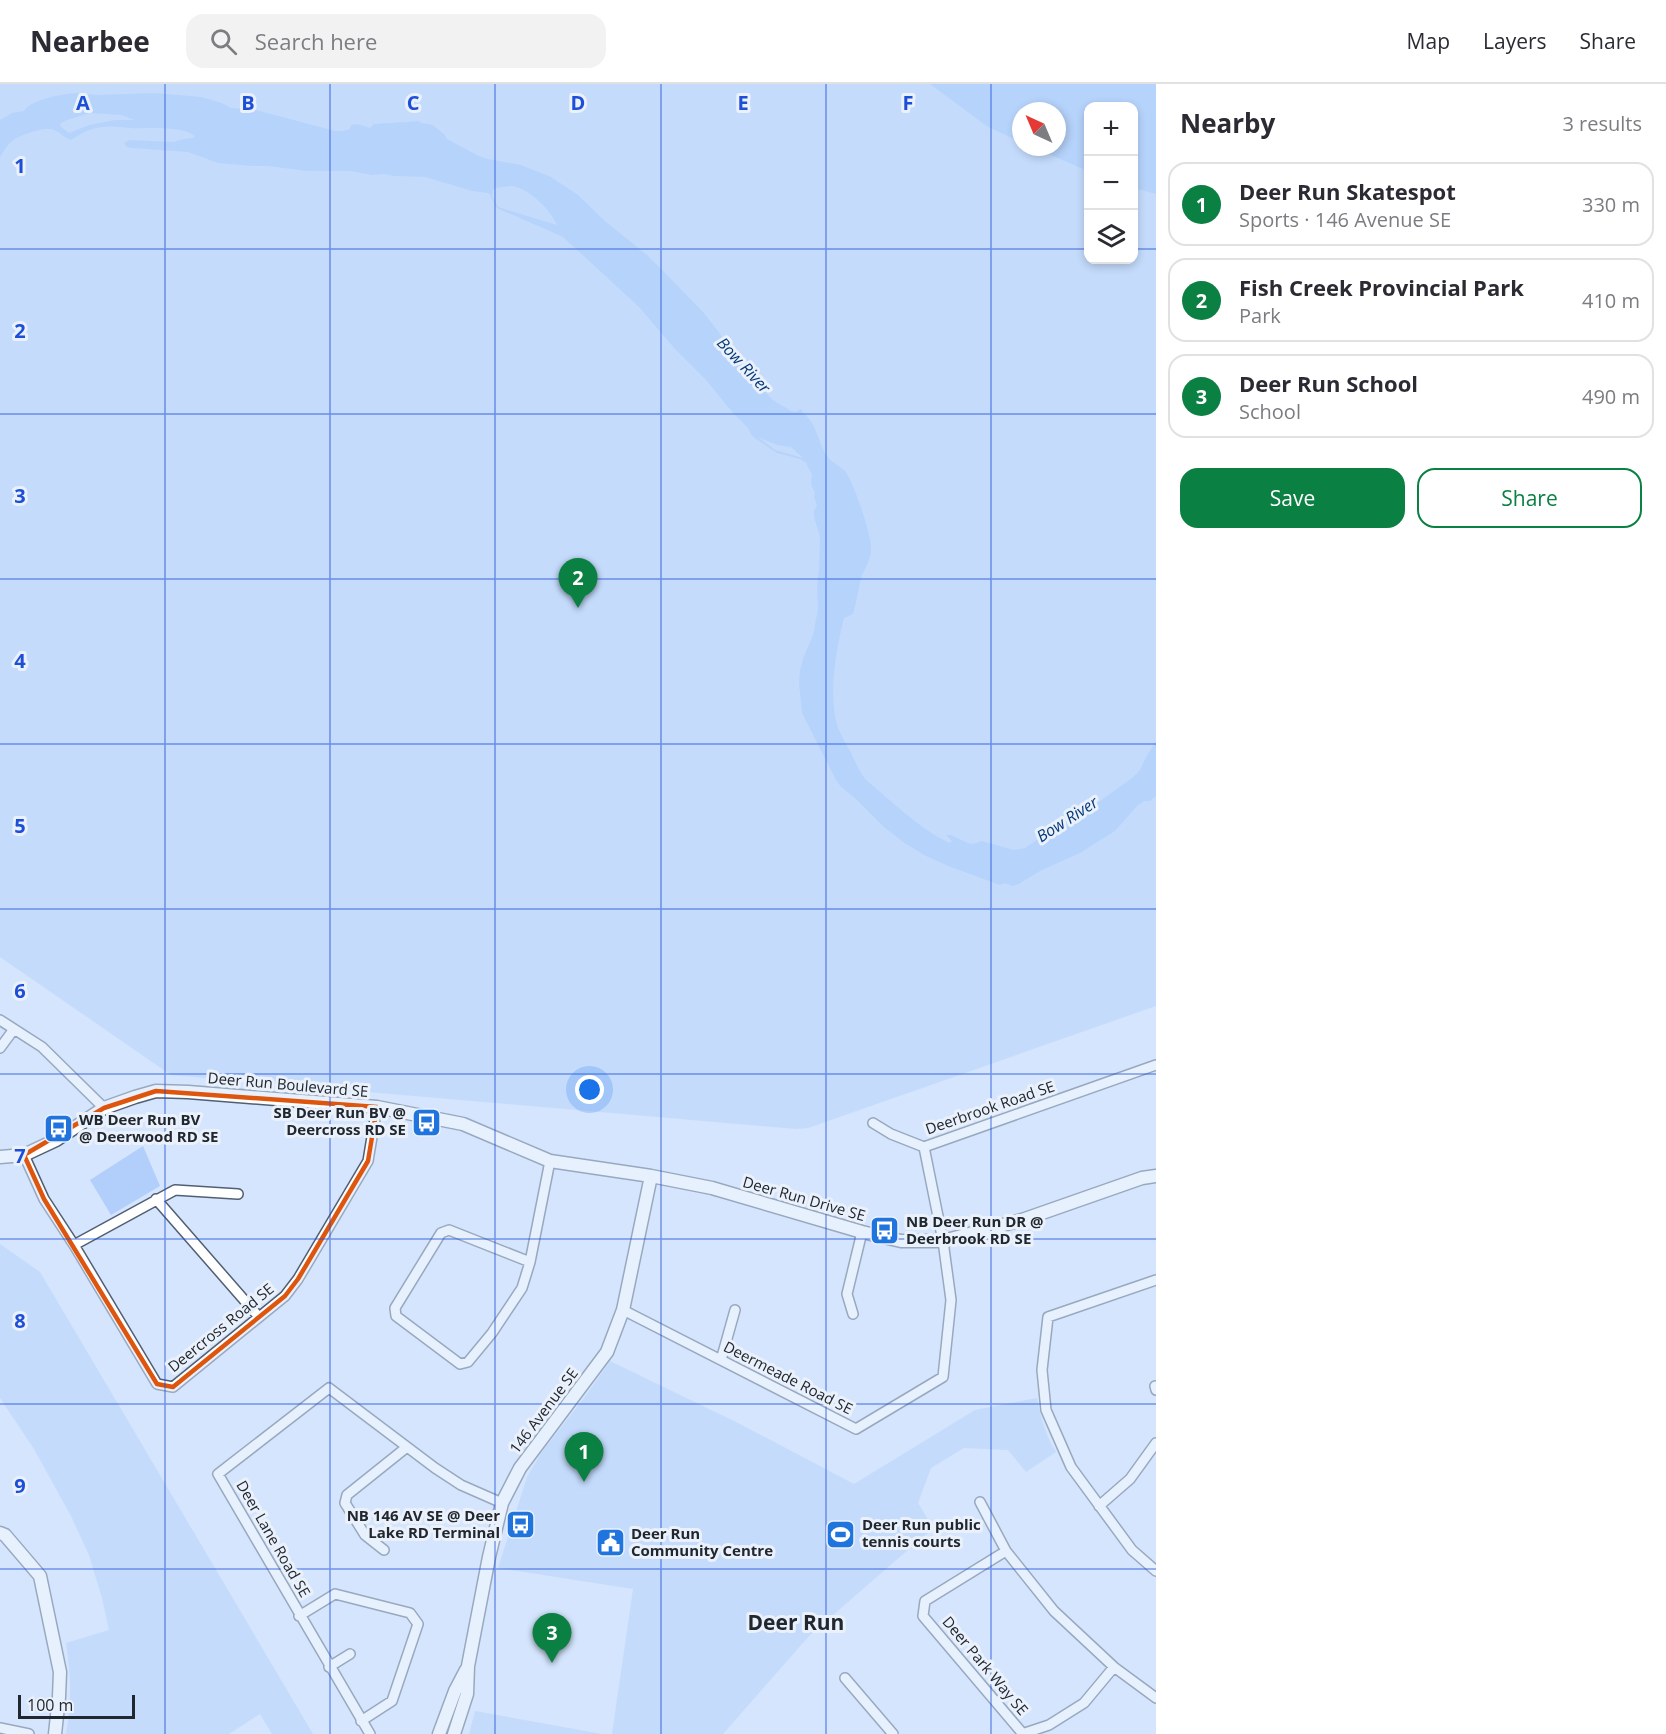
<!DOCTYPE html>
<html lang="en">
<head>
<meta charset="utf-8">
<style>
	:root { --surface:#fff; --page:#f2f2f3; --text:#2b2b33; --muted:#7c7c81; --line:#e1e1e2; --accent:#0b8043 }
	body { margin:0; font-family:"Open Sans",sans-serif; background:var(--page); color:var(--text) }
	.controls { position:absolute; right:18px; top:18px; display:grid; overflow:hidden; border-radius:12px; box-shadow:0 3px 9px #0003 }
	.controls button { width:54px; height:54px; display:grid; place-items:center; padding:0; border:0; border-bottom:2px solid var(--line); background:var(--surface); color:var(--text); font:30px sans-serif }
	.compass { position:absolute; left:1012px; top:18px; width:54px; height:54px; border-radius:50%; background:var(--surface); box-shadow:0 3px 9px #0003; rotate:316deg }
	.scale { position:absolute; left:18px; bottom:15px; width:117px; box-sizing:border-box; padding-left:6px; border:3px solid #21272f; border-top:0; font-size:16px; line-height:21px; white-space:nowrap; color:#21272f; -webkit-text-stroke:4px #ebf1fb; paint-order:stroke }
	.you { position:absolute; left:590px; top:1006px; width:21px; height:21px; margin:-15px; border:4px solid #fff; border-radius:50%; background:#1a73e8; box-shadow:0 0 0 9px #1a73e833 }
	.badge { display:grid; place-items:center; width:39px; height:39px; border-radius:50%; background:var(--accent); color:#fff; font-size:20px; font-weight:700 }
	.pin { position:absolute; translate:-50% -50px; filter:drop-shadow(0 2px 3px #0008) }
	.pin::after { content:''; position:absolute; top:32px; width:21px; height:18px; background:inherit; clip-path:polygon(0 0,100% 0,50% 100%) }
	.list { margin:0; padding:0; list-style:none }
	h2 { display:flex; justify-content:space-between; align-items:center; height:78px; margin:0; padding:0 24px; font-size:26px }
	h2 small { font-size:20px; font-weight:400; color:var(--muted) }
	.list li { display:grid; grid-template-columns:39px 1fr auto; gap:18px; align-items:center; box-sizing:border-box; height:84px; margin:0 12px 12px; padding:0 12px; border:2px solid var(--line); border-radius:18px }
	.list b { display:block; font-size:22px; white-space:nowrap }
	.list p { margin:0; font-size:20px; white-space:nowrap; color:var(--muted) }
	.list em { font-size:20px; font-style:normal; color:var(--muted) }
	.actions { display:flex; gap:12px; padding:18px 24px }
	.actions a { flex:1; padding:14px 0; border:2px solid var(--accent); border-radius:18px; text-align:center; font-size:21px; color:var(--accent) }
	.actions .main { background:var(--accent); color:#fff }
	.icon { flex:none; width:33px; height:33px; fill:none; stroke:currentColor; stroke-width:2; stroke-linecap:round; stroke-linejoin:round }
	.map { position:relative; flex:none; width:1156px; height:1650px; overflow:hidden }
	header { display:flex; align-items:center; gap:36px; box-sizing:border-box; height:84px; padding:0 30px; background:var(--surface); border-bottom:2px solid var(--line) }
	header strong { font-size:28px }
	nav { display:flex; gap:33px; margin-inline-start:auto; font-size:21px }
	.search { width:420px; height:54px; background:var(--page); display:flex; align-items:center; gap:15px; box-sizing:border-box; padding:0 21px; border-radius:18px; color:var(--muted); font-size:22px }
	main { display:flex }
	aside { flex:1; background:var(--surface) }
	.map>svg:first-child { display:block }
	.green { fill:#b1cffa }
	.water { fill:#93bdf8; fill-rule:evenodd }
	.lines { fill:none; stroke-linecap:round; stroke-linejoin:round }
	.minor-casing { stroke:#515f73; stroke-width:12 }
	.tertiary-casing { stroke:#515f73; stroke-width:15 }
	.minor { stroke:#fff; stroke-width:9 }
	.tertiary { stroke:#fff; stroke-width:12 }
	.marked { fill:none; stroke:#de560e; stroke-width:4.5; stroke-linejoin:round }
	.grid { fill:none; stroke:#1d4ed8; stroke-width:1.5; stroke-opacity:0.55 }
	.labels { text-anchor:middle; stroke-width:6; stroke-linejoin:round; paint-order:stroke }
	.street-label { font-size:15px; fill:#21272f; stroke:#ebf1fb }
	.poi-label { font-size:15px; font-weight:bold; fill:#21272f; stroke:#ebf1fb; text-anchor:start }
	.water-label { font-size:16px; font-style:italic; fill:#053978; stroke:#ebf1fb }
	.district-label { font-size:21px; font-weight:bold; fill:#21272f; stroke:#ebf1fb }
	.grid-label { font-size:20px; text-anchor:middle; font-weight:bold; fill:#1d4ed8; stroke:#ebf1fb; stroke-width:6; stroke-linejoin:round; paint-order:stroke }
</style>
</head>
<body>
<header>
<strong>Nearbee</strong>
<div class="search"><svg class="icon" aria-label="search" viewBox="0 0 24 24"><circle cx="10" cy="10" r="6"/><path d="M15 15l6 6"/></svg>Search here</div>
<nav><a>Map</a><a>Layers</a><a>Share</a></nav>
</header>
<main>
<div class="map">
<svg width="1156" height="1650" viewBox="0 0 1156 1650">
	<rect width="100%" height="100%" fill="#d4e5fd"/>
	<path class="green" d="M0 0H963L1021 27V63H1057L1088 50V176H1134V59L1156 64V922L808 1044 796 1045 171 991 0 873Z
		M143 1062 160 1102 111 1131 90 1096Z
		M0 1160 40 1188 313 1650H272L260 1630 229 1650H66C72 1617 71 1591 66 1559L109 1546 102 1514 89 1471 71 1432 34 1365 0 1314Z
		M610 1277 738 1339 854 1400 975 1326 1037 1314C1041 1333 1045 1351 1056 1368L1026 1388 1008 1366 964 1364 931 1384 918 1419 933 1444 809 1552 723 1650H612L633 1505 498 1484 527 1393 541 1369 587 1310Z
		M475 1627 602 1650H469Z"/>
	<path class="water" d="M930 0H1156V110L1134 104V22H1088V87L1032 63H1057V27H1021V58L988 43Z
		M77 9 97 11 155 9 201 13 222 19 231 24 256 26 335 47H343L350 45 351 41C359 39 363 42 370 44L374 40 419 37 421 39 429 40 434 42 444 50 447 55 479 72 488 75 521 81 551 93 578 111 605 137 647 171 674 198 703 228 718 247 734 272 752 294 773 316 791 327 795 328 801 325 803 329C817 339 818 359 827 372 832 380 843 382 847 390 855 403 873 454 871 468 870 477 864 486 861 494 858 506 857 518 853 530L844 534C836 567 827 613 839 646 842 653 846 660 850 667 855 677 859 687 866 696 893 718 917 743 949 759L952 757 946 751H951L968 759 972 760 982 757 1014 766 1025 764 1062 739 1086 727 1132 694 1140 686 1146 673 1156 657V712L1150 717H1145L1138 721 1115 747 1080 769 1040 787 1019 800 1013 802 1004 799 1000 801 948 782 924 771 906 760 885 744 856 715 841 703 836 696 802 629 799 599 800 586 804 572 813 551 818 525 817 504 819 486 820 453 814 433V427L817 421 814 413 815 408C810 402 811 397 812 391L806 379 800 375 777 369 752 352 748 344 733 329 706 296 675 265 639 223 563 153 497 124 489 109 472 107 425 93 394 92 384 90 372 91 351 87H307L268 82H252L218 79 188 68 132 64 127 63 124 59 129 56 173 58 184 55 193 54 195 52C179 41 148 45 130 44 118 43 108 42 96 44 87 46 79 51 71 56 64 54 61 49 54 46 45 42 20 51 12 57 7 61 4 67 0 73V36L12 29 24 27C31 15 63 10 77 9ZM90 29 121 31 135 36H115L89 41 69 49 60 42 61 39 67 36ZM513 102C530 106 550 125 557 141L498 123 492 112 493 106 495 104ZM758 353 777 361 791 363 803 374 775 366Z"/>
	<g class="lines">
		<defs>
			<path id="minor" d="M0 936 42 963 104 1024
				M0 964 14 945
				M873 1039 891 1050 924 1063
				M24 1071 44 1115 74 1161 157 1300 173 1303 285 1212 298 1195 368 1077 377 1023
				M156 1115 259 1233
				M74 1161 175 1106 238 1110
				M530 1178 449 1146 441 1149 395 1224 396 1232 460 1280 468 1278 492 1249 522 1204 530 1178 550 1077
				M1156 1196 1048 1233 1042 1286 1046 1326 1071 1383 1132 1466 1156 1487
				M623 1226 856 1345 943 1293 951 1216 943 1157 924 1063 1156 981
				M853 1230 847 1210 862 1148
				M721 1276 735 1226
				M1155 1302 1156 1306
				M980 1418 1006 1467
				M1099 1422 1130 1395 1156 1359
				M384 1466 365 1451 345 1419 347 1411 407 1363
				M299 1532 335 1510 410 1529 418 1540 392 1617 361 1637
				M329 1583 350 1570
				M845 1594 893 1650
				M0 1644 29 1650
				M370 1650 218 1390 329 1304 435 1384 461 1401 502 1419
				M1022 1650 1049 1641 1084 1619 1114 1583
				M1023 1650 923 1532 925 1517 1006 1467 1054 1527 1114 1583 1156 1614"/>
			<path id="tertiary" d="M0 1073 24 1071 56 1056 104 1024 135 1013 156 1007 188 1008 377 1023 463 1040 550 1077 651 1092 712 1104 862 1148 901 1157H943L1022 1136 1142 1094 1156 1092
				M0 1449 5 1451 40 1492 60 1588 59 1613 55 1650
				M439 1650 455 1607 466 1586
				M454 1650 467 1610 468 1582 489 1473 502 1419 520 1384 607 1268 623 1226 651 1092"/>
		</defs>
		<use href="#minor" class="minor-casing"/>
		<use href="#tertiary" class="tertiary-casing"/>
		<use href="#minor" class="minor"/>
		<use href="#tertiary" class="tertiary"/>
	</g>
	<path d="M0 0H1156V1650H0ZM156 1007 377 1023 368 1077 298 1195 285 1212 173 1303 157 1300 44 1115 24 1071 104 1024Z" fill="#d4e5fd" fill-opacity=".55" fill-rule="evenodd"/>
	<path class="marked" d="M156 1007 377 1023 368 1077 298 1195 285 1212 173 1303 157 1300 44 1115 24 1071 104 1024Z"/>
	<path class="grid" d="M165 0V1650M330 0V1650M495 0V1650M661 0V1650M826 0V1650M991 0V1650M0 165H1088M1134 165H1156M0 330H1156M0 495H1156M0 660H1156M0 825H1156M0 990H1156M0 1155H1156M0 1320H1156M0 1485H1156"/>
	<defs>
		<symbol id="bus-square" viewBox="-11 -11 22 22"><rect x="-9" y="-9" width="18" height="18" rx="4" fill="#1f74de" stroke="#ebf1fb"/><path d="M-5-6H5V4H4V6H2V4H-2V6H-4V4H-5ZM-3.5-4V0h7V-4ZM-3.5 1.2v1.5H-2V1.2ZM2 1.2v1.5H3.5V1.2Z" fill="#fff"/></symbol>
		<symbol id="stadium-square" viewBox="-11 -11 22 22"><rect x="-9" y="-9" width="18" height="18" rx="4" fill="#1f74de" stroke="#ebf1fb"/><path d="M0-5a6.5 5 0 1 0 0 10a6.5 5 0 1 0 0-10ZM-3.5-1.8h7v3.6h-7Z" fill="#fff"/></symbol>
		<symbol id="civic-square" viewBox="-11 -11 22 22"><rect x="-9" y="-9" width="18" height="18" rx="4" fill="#1f74de" stroke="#ebf1fb"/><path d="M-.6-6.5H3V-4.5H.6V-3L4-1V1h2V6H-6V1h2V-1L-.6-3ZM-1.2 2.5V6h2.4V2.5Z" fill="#fff"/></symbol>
	</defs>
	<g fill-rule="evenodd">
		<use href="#bus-square" x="410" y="1022" width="33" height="33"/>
		<use href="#bus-square" x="42" y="1028" width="33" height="33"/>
		<use href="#bus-square" x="868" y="1130" width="33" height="33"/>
		<use href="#bus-square" x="504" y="1424" width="33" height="33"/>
		<use href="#stadium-square" x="824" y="1434" width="33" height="33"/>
		<use href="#civic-square" x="594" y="1442" width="33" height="33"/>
	</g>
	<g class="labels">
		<g class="street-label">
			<text transform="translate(288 1001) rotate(5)" y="5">Deer Run Boulevard SE</text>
			<text transform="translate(990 1024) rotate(-19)" y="5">Deerbrook Road SE</text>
			<text transform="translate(804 1115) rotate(16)" y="5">Deer Run Drive SE</text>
			<text transform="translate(221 1244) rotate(-39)" y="5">Deercross Road SE</text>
			<text transform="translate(788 1294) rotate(27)" y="5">Deermeade Road SE</text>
			<text transform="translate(544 1327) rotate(-53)" y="5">146 Avenue SE</text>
			<text transform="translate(273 1455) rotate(60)" y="5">Deer Lane Road SE</text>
			<text transform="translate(985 1582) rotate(50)" y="5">Deer Park Way SE</text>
		</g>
		<g class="poi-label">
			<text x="406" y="1034" text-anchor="end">SB Deer Run BV @<tspan x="406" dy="17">Deercross RD SE</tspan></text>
			<text x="79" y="1041">WB Deer Run BV<tspan x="79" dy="17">@ Deerwood RD SE</tspan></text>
			<text x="906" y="1143">NB Deer Run DR @<tspan x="906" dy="17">Deerbrook RD SE</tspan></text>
			<text x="500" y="1437" text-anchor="end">NB 146 AV SE @ Deer<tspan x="500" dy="17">Lake RD Terminal</tspan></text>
			<text x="862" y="1446">Deer Run public<tspan x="862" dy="17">tennis courts</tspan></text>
			<text x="631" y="1455">Deer Run<tspan x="631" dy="17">Community Centre</tspan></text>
		</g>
		<g class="water-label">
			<text transform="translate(744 281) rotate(47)" y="6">Bow River</text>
			<text transform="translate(1067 735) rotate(-33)" y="6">Bow River</text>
		</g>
		<g class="district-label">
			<text x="796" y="1546">Deer Run</text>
		</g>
	</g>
	<g class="grid-label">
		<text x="83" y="26">A</text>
		<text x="248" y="26">B</text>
		<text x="413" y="26">C</text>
		<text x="578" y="26">D</text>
		<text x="743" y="26">E</text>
		<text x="908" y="26">F</text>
		<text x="20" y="89">1</text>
		<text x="20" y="254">2</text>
		<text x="20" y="419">3</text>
		<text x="20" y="584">4</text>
		<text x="20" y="749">5</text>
		<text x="20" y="914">6</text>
		<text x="20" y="1079">7</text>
		<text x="20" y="1244">8</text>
		<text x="20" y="1409">9</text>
	</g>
</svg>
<div class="controls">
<button>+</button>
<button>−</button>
<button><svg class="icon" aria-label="layers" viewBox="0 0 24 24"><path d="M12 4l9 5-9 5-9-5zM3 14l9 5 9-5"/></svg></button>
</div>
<svg class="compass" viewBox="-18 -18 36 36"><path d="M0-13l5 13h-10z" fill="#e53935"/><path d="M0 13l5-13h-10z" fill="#7c7c81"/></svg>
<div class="scale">100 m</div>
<div class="you"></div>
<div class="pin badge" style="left:584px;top:1398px">1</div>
<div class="pin badge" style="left:578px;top:524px">2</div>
<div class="pin badge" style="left:552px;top:1579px">3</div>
</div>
<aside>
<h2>Nearby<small>3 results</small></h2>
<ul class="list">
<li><span class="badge">1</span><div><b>Deer Run Skatespot</b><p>Sports · 146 Avenue SE</p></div><em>330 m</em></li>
<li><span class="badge">2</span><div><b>Fish Creek Provincial Park</b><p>Park</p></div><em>410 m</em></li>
<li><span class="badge">3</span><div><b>Deer Run School</b><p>School</p></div><em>490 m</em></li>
</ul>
<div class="actions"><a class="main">Save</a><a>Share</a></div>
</aside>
</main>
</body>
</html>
